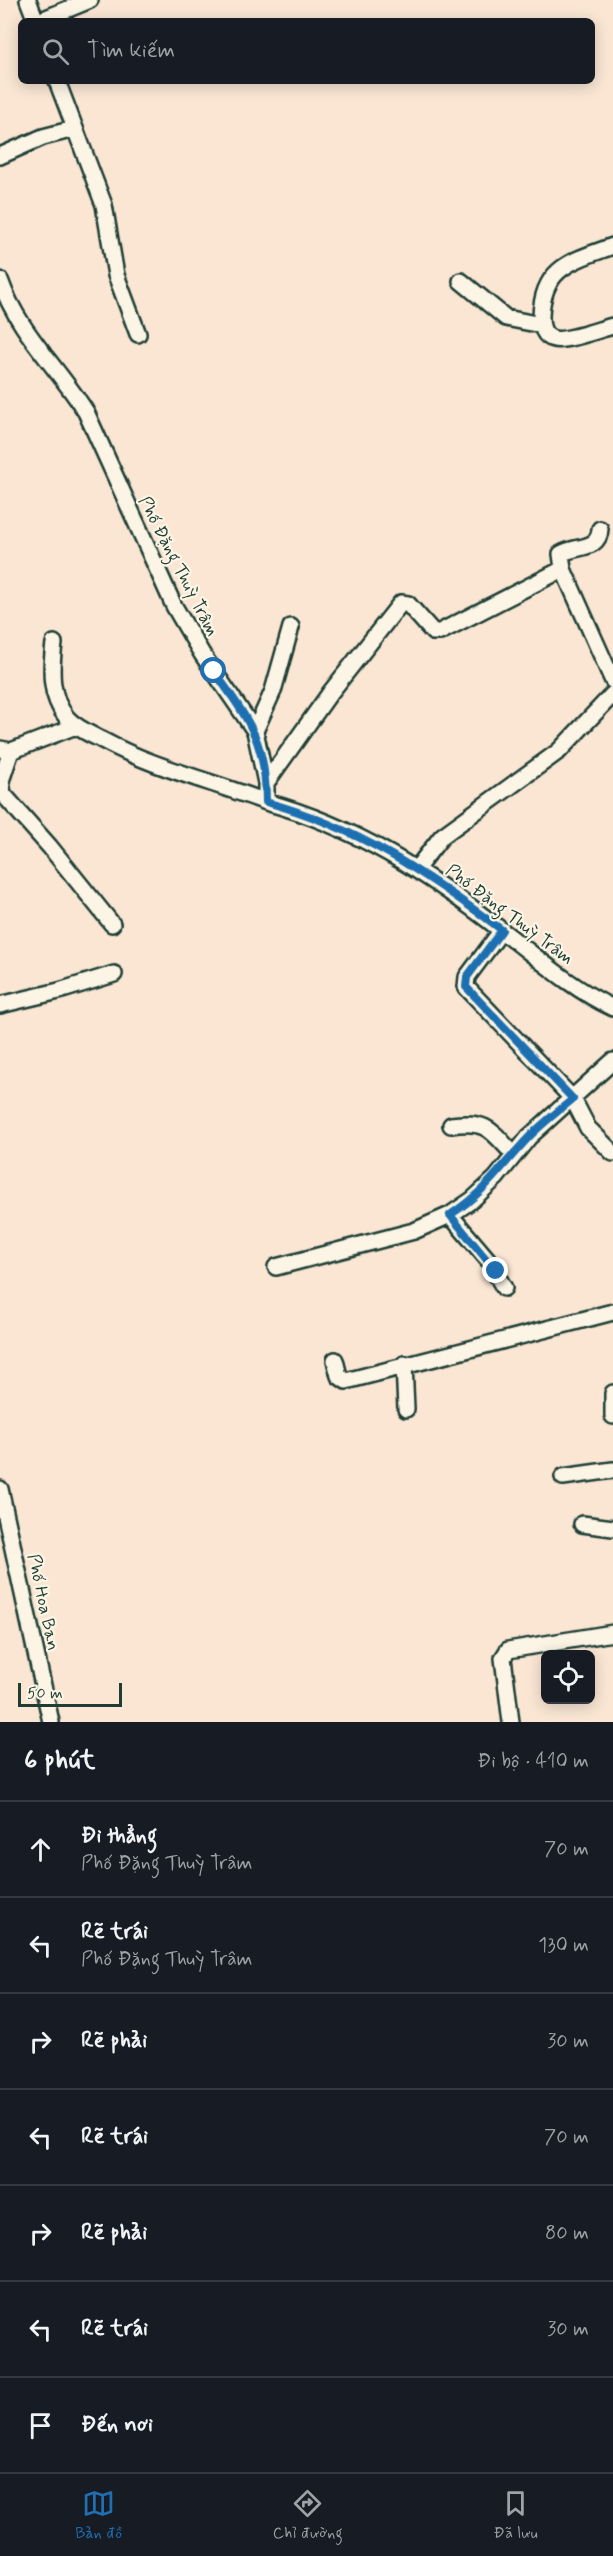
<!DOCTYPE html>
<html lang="vi">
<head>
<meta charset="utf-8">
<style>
	:root { --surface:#171b24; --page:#20242c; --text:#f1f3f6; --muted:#9ea1a6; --line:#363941; --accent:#1f6fb2 }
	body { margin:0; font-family:Mynerve,sans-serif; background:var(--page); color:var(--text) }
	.controls { position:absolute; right:18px; bottom:18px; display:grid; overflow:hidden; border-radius:9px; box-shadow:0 3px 15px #0003 }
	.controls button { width:54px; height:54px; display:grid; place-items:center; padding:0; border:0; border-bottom:2px solid var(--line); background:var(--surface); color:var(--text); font:30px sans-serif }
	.scale { position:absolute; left:18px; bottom:15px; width:104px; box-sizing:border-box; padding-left:6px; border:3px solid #1f3d34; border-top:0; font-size:16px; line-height:21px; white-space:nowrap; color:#1f3d34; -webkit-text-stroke:4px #fcf5e5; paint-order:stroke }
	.stop { position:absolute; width:18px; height:18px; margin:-14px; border:4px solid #1f6fb2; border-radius:50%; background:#fff }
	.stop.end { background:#1f6fb2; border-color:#fff; box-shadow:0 2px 6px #0008 }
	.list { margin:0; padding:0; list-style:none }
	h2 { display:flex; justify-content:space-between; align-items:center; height:78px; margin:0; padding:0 24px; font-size:26px }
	h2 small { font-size:20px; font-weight:400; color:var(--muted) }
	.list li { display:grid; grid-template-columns:39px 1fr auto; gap:18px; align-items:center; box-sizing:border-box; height:96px; padding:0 24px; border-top:2px solid var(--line) }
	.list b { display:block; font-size:22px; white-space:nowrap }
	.list p { margin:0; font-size:20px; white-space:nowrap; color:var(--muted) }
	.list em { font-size:20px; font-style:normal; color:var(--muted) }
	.icon { flex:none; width:33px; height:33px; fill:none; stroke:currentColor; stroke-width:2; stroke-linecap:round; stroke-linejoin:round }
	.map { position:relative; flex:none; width:613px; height:1722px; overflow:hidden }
	.search { position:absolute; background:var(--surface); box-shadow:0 3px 15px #0003; left:18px; right:18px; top:18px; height:66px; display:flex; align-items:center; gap:15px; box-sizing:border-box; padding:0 21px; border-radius:9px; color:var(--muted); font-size:22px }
	.sheet { height:750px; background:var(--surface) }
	nav { display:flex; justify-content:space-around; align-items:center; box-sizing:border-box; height:84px; border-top:2px solid var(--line); background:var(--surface); font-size:16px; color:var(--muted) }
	nav a { display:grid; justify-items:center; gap:3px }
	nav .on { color:var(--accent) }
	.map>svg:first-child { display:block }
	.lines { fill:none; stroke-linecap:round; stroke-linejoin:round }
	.street-casing { stroke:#1f3d34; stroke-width:20 }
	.street { stroke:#fcf5e5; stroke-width:15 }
	.route { stroke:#1f6fb2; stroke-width:8 }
	.labels { text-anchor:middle; stroke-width:4.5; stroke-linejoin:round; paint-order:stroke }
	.street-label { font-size:18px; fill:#1f3d34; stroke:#fcf5e5 }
</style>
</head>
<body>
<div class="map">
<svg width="613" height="1722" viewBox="0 0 613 1722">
	<rect width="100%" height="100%" fill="#fae6d3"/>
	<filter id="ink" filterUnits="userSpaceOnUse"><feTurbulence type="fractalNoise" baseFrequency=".0167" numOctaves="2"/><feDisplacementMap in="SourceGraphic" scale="12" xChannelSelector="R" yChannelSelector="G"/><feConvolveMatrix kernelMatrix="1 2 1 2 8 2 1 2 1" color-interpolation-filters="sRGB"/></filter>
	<g filter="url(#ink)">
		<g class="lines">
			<defs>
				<path id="street" d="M28 0 36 21
					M39 21 90 0
					M57 81 104 205 116 275 138 334
					M0 156 43 137 74 129
					M613 246C572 261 542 267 541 317 541 326 544 337 554 339 566 342 600 329 613 326
					M0 280C18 332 58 367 86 412L174 606 202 654 255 731 266 783V802C355 826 429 874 501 930 538 958 571 988 613 1008
					M461 281 506 318 541 325
					M563 569 561 554C576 545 599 551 600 529
					M54 643C51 669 49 696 67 718 76 728 90 734 102 740 154 768 211 781 266 802
					M255 731 273 691 291 627
					M0 749 11 751 76 726
					M11 751 1 781 3 794 50 847 112 924
					M266 783 330 693 401 603 408 604 433 632H440L563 569 613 681
					M417 868 442 836 559 751 613 694
					M502 930 467 977 466 987 573 1099 588 1128 613 1153
					M0 1005 59 991 114 974
					M451 1125C487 1120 491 1130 514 1155
					M450 1215 489 1261 504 1288
					M276 1267 414 1231 450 1215 472 1200 496 1178 529 1137 613 1061
					M335 1360 339 1376 346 1381 613 1312
					M404 1364 406 1409
					M613 1393V1416
					M563 1477 613 1470
					M0 1489 51 1722
					M582 1524 613 1528
					M511 1722 503 1658 508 1650 613 1633"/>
			</defs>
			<use href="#street" class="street-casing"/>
			<use href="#street" class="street"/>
		</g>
	</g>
	<g class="lines" filter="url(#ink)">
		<path class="route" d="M214 671C248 719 266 740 266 802 358 827 427 874 502 930L467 977 466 987 573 1099C558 1111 543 1123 530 1136 500 1167 488 1190 450 1215L496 1271"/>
	</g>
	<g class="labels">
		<g class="street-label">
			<text transform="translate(179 566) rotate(63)" y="6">Phố Đặng Thuỳ Trâm</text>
			<text transform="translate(510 914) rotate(37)" y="6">Phố Đặng Thuỳ Trâm</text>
			<text transform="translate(44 1602) rotate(78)" y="6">Phố Hoa Ban</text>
		</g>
	</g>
</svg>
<div class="controls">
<button><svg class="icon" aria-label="locate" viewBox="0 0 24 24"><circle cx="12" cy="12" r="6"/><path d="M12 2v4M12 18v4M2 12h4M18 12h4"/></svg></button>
</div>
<div class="scale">50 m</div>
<div class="stop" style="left:214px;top:671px"></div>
<div class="stop end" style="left:496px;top:1271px"></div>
<div class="search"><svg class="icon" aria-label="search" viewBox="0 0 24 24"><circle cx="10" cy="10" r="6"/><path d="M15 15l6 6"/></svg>Tìm kiếm</div>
</div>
<section class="sheet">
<h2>6 phút<small>Đi bộ · 410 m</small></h2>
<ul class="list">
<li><svg class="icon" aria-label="ahead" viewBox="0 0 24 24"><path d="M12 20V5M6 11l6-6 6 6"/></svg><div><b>Đi thẳng</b><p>Phố Đặng Thuỳ Trâm</p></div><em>70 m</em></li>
<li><svg class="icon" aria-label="left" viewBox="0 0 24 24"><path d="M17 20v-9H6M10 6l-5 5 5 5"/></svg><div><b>Rẽ trái</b><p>Phố Đặng Thuỳ Trâm</p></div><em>130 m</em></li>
<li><svg class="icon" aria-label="right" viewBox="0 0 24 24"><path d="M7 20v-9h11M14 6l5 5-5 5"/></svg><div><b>Rẽ phải</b></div><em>30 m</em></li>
<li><svg class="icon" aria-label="left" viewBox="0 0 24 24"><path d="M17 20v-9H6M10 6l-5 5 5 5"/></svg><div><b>Rẽ trái</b></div><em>70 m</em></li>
<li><svg class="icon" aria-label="right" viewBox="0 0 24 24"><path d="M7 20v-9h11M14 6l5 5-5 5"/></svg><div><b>Rẽ phải</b></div><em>80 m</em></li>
<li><svg class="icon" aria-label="left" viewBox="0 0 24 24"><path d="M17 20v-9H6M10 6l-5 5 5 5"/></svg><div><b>Rẽ trái</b></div><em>30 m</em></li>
<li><svg class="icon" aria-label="arrive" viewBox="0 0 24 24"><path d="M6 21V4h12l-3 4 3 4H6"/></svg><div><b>Đến nơi</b></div></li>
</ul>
</section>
<nav>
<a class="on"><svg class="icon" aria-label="map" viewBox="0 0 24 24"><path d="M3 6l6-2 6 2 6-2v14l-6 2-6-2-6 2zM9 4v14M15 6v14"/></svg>Bản đồ</a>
<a><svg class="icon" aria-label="directions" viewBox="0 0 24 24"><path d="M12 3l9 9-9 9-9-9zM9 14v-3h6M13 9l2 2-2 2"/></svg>Chỉ đường</a>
<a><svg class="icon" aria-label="saved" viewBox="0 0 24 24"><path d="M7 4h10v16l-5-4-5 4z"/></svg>Đã lưu</a>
</nav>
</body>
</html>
